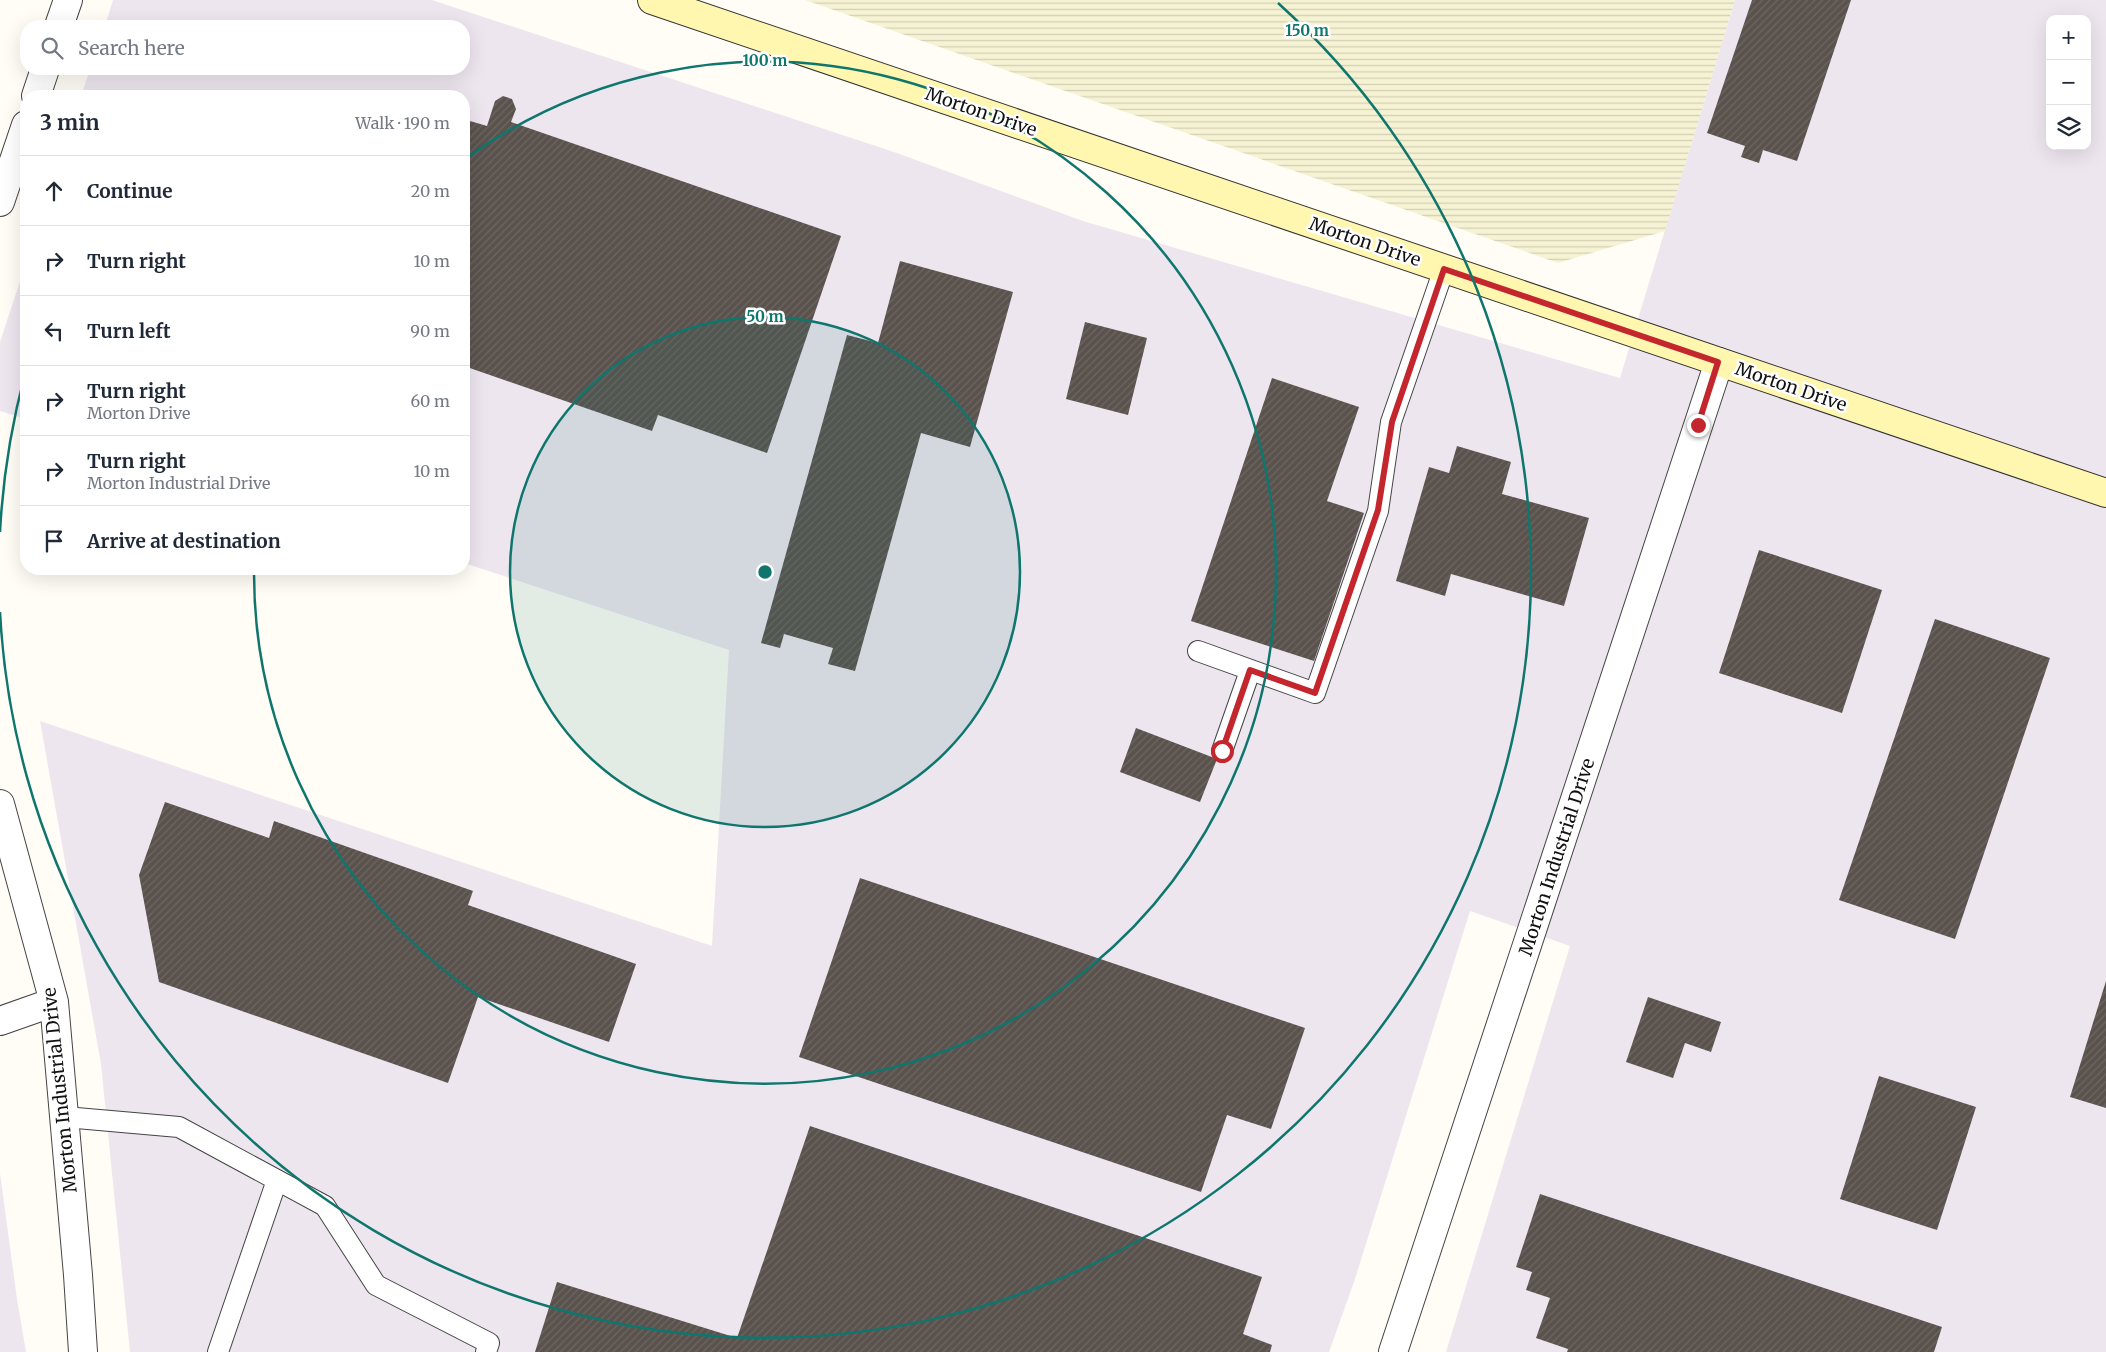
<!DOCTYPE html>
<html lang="en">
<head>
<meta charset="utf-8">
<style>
	:root { --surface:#fff; --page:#f6f6f7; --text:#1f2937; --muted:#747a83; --line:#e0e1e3 }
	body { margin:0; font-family:Merriweather,serif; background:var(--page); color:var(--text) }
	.controls { position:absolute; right:15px; top:15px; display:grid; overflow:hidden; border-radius:10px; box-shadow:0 5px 20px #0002 }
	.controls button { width:45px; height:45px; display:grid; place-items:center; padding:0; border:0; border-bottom:1px solid var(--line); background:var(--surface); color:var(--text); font:25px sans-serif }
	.stop { position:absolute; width:15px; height:15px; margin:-11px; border:4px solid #c4262e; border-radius:50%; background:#fff }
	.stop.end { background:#c4262e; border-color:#fff; box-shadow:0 1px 5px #0008 }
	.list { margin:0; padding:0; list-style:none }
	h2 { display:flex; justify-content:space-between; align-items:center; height:65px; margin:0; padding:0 20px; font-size:21px }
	h2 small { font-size:16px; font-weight:400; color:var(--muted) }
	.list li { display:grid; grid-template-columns:32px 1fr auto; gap:15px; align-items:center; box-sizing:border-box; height:70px; padding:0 20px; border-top:1px solid var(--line) }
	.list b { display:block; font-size:19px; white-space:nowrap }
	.list p { margin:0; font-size:16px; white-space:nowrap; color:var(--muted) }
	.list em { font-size:16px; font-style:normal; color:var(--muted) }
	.icon { flex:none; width:28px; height:28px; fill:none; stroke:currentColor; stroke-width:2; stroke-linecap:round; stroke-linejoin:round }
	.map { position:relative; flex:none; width:2106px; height:1352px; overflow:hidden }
	.search { position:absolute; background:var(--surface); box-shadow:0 5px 20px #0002; left:20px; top:20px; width:450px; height:55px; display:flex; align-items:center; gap:12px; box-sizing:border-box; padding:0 18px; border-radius:20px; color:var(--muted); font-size:19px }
	.panel { position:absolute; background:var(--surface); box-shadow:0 5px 20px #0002; left:20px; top:90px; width:450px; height:485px; border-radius:20px }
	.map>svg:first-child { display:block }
	.industrial { fill:#eee6ef; fill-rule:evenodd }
	.farmland { fill:url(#farmland-rules) }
	.building { fill:url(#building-hatch) }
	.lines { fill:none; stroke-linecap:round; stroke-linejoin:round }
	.lane-casing { stroke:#444; stroke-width:22 }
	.street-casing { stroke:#444; stroke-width:30 }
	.secondary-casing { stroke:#333; stroke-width:30 }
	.lane { stroke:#fff; stroke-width:20 }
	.street { stroke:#fff; stroke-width:28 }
	.secondary { stroke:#fff6b0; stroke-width:28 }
	.route { stroke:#c4262e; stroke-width:6 }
	.ring { fill:none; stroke:#0f766e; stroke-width:2.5 }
	.labels { text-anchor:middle; stroke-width:5; stroke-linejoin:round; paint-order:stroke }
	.street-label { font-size:18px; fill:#111; stroke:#fff }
	.centre { fill:#0f766e; stroke:#fff; stroke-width:2.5 }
	.ring-label { font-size:15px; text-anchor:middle; font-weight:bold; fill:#0f766e; stroke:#fff; stroke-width:5; stroke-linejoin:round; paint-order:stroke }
</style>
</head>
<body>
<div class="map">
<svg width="2106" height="1352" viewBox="0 0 2106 1352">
	<defs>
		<pattern id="farmland-rules" width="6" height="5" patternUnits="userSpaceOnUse" patternTransform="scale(1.25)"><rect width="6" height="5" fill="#f6f3d4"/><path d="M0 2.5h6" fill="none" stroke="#d2cfb5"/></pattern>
		<pattern id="building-hatch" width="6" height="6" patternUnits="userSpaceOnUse" patternTransform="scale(1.25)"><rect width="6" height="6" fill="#5a524d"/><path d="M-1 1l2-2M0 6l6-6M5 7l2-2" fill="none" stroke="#6d6662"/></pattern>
	</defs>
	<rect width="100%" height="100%" fill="#fffdf5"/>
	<path class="industrial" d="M113 0H432L894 152 1083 221 1620 378 1735 0H2106V1352H1446L1570 946 1470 911 1354 1282 1329 1352H130L101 1064 40 721 712 946 729 650 464 563V96H81L90 69H464V26H105ZM2050 19H2087V146H2050Z
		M26 263V419L0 411V342Z
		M0 1173 17 1299 26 1352H0Z"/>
	<path class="farmland" d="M805 0H1735L1665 231 1558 263Z"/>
	<path class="building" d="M1752 0H1851L1797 161 1763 150 1759 163 1741 157 1745 146 1707 133Z
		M503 96 512 99 516 109 511 122 841 236 767 453 658 415 652 431 464 366V106L470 121 487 126 495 101Z
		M900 261 1013 292 970 447 921 433 855 671 828 664 833 648 784 634 780 648 761 643 847 335 878 343Z
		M1085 322 1147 338 1128 415 1066 399Z
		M1272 378 1359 407 1327 501 1364 513 1314 661 1191 621Z
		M1457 446 1511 462 1502 494 1589 518 1564 606 1451 574 1445 596 1396 581 1429 467 1449 473Z
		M1759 550 1882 590 1842 713 1719 673Z
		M1935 619 2050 658 1955 939 1839 900Z
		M1136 728 1217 759 1200 802 1120 772Z
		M165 802 269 838 274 821 473 891 468 905 636 964 609 1042 478 997 448 1083 159 982 139 875Z
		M860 878 1305 1028 1271 1129 1227 1115 1201 1192 799 1057Z
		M2106 981V1108L2070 1097Z
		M1648 997 1721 1022 1711 1052 1685 1043 1673 1078 1626 1062Z
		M1879 1076 1976 1107 1937 1230 1840 1199Z
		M810 1126 1262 1277 1243 1334 1272 1345 1270 1352H535L557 1282 737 1338Z
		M1540 1194 1942 1327 1934 1352H1567L1568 1349 1536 1338 1550 1298 1526 1290 1532 1272 1516 1267Z"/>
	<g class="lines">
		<defs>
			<path id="lane" d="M1198 651 1315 693 1378 511 1391 422 1444 269
				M1222 751 1250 671
				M65 1117 179 1127 325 1206 376 1285 489 1343 486 1352
				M218 1352 277 1180"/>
			<path id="street" d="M59 26 68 0
				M36 96 45 69
				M0 202 26 125
				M0 804 54 1002 78 1275 83 1352
				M0 1021 54 1002
				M1393 1352 1719 362"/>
			<path id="secondary" d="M652 0 2106 493"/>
		</defs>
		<use href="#lane" class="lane-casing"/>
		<use href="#street" class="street-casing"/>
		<use href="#secondary" class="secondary-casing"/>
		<use href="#lane" class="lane"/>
		<use href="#street" class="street"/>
		<use href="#secondary" class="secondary"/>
	</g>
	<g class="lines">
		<path class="route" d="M1222 751 1250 670 1315 693 1378 510 1392 422 1444 269 1718 362 1698 425"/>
	</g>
	<circle cx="765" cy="572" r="255" fill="#0f766e" fill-opacity=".12"/>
	<g class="ring">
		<circle cx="765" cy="572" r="255"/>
		<path d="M465 159A511 511 0 1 1 254 572"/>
		<path d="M0 532A766 766 0 0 1 25 374M1278 3A766 766 0 1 1 0 612"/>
	</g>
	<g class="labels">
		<g class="street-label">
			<text transform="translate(981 112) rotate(19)" y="6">Morton Drive</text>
			<text transform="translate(1365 242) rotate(19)" y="6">Morton Drive</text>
			<text transform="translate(1791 387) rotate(19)" y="6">Morton Drive</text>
			<text transform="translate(1557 857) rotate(-72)" y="6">Morton Industrial Drive</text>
			<text transform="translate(60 1090) rotate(-96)" y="6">Morton Industrial Drive</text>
		</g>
	</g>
	<circle cx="765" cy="572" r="8" class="centre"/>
	<g class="ring-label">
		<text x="1307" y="36">150 m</text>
		<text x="765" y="66">100 m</text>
		<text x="765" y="322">50 m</text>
	</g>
</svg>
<div class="controls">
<button>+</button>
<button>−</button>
<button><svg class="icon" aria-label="layers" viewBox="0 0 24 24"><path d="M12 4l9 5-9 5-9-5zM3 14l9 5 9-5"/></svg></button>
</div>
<div class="stop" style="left:1222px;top:751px"></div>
<div class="stop end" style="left:1698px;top:425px"></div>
<div class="search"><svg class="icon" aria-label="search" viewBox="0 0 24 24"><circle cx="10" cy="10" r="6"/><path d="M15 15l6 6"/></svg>Search here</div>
<section class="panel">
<h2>3 min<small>Walk · 190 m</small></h2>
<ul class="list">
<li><svg class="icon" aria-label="ahead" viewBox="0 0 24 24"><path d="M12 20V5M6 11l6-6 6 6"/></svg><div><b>Continue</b></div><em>20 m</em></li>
<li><svg class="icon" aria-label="right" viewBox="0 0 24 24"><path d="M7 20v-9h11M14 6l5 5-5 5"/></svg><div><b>Turn right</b></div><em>10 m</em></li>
<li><svg class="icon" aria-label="left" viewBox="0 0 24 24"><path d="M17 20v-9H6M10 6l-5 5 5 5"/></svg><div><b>Turn left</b></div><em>90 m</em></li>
<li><svg class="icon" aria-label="right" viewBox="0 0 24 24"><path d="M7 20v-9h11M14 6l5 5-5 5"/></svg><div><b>Turn right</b><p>Morton Drive</p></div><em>60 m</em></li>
<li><svg class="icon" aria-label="right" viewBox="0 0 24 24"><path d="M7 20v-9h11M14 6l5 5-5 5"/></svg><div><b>Turn right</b><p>Morton Industrial Drive</p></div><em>10 m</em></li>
<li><svg class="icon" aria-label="arrive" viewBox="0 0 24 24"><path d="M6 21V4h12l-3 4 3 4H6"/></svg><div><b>Arrive at destination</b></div></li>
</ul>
</section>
</div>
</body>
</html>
